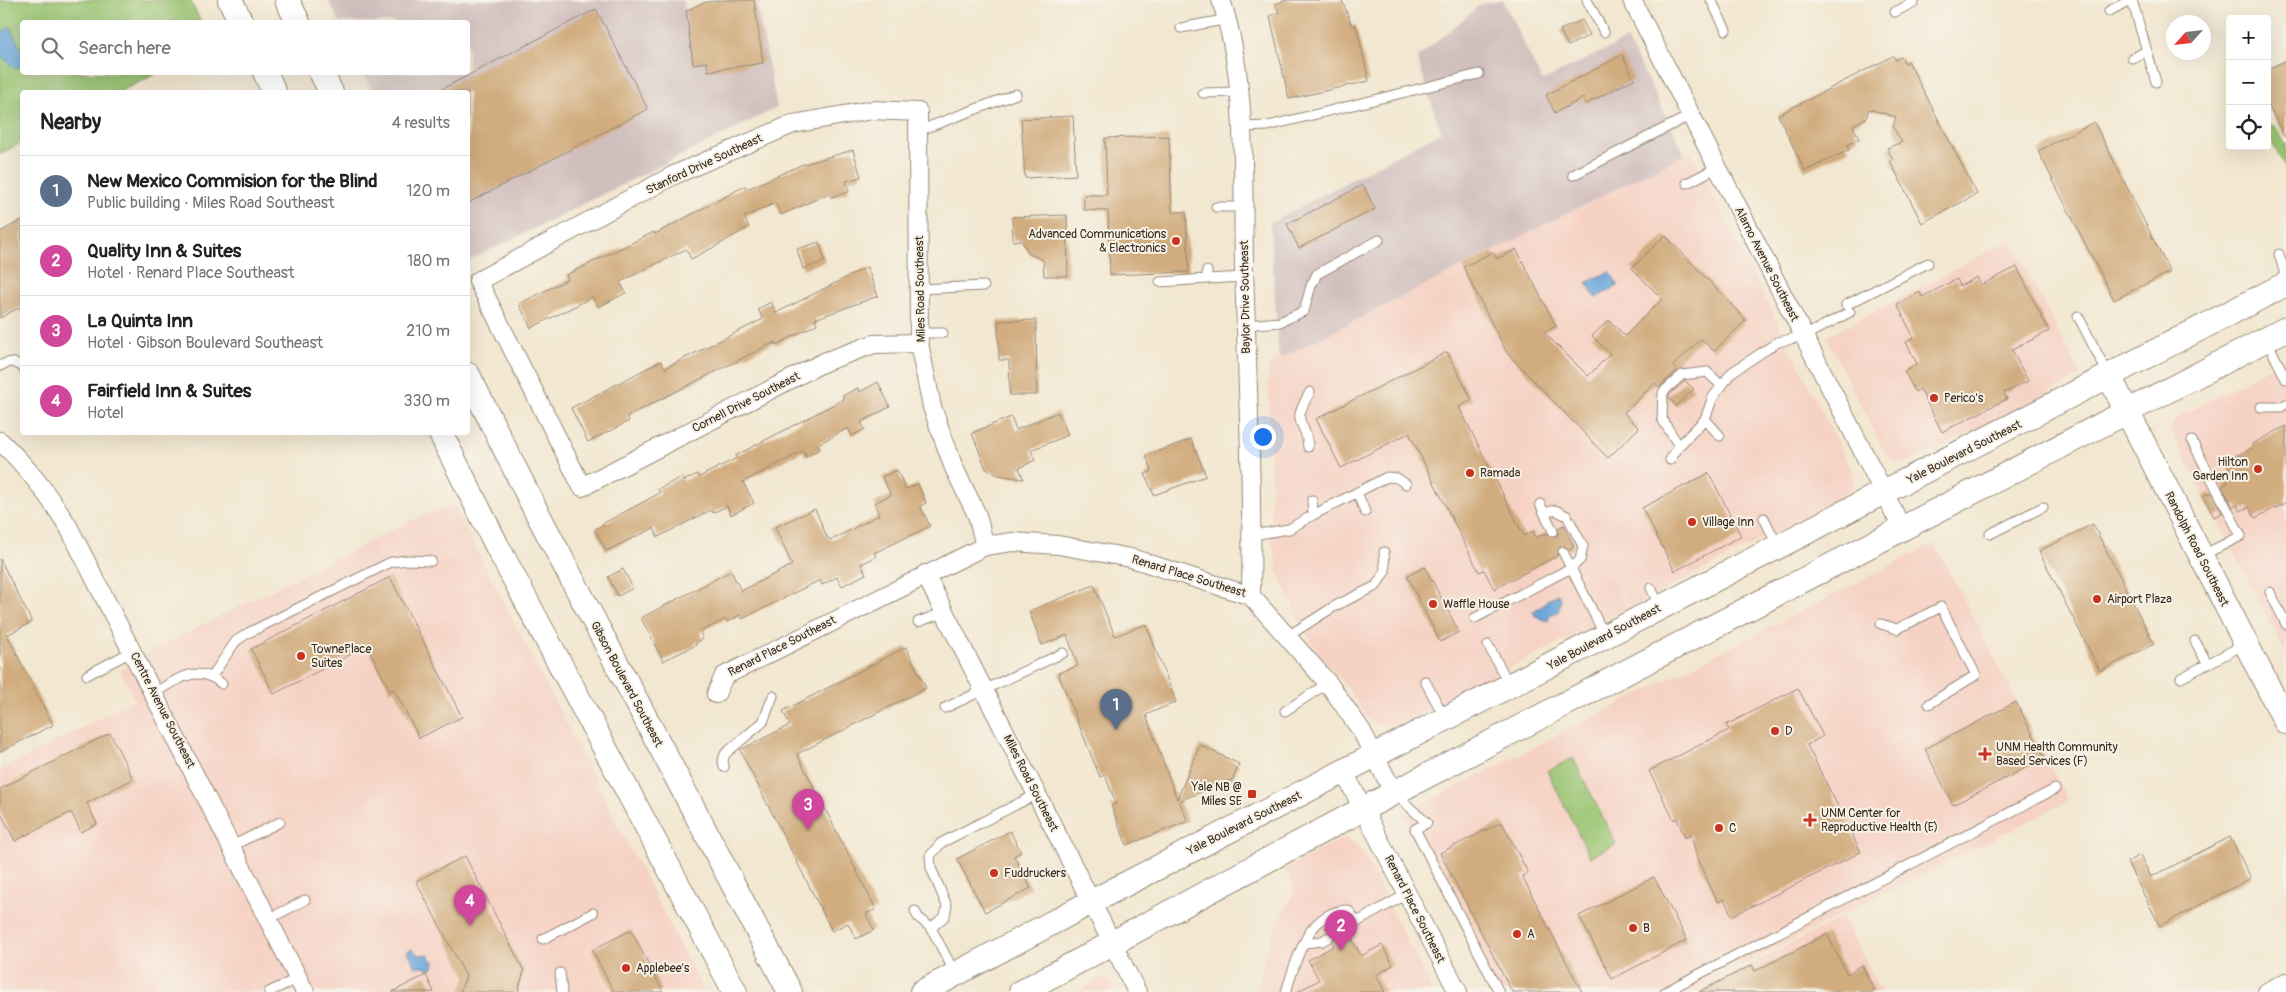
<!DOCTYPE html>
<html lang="en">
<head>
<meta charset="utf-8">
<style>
	:root { --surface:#fff; --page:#f2f2f2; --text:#222; --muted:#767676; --line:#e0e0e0; --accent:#b45309 }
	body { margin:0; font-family:Pangolin,sans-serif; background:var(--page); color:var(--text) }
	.controls { position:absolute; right:15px; top:15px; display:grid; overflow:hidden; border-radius:5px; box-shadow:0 5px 20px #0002 }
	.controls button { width:45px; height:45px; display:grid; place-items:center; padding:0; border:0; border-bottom:1px solid var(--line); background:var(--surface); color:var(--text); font:25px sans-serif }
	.compass { position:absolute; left:2166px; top:15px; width:45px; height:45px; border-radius:50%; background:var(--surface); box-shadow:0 5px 20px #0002; rotate:243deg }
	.you { position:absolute; left:1262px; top:436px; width:18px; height:18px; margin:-12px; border:4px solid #fff; border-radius:50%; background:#1a73e8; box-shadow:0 0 0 8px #1a73e833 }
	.badge { display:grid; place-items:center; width:32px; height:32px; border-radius:50%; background:var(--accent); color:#fff; font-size:16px; font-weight:700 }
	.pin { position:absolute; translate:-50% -41px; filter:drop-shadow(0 1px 2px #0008) }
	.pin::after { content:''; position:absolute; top:26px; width:18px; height:15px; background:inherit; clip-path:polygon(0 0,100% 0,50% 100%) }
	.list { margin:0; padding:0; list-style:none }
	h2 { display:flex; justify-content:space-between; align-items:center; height:65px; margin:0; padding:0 20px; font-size:21px }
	h2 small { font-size:16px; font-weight:400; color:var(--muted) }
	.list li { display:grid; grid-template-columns:32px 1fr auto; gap:15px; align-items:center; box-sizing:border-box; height:70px; padding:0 20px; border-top:1px solid var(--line) }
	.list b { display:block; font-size:19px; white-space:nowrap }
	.list p { margin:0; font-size:16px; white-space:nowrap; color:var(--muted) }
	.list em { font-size:16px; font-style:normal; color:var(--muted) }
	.icon { flex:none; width:28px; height:28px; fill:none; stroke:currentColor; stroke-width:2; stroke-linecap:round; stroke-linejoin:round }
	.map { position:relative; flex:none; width:2286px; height:992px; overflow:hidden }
	.search { position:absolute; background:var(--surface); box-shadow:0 5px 20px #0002; left:20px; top:20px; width:450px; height:55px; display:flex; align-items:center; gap:12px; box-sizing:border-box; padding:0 18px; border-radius:5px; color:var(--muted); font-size:19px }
	.panel { position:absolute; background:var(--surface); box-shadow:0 5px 20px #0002; left:20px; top:90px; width:450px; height:345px; border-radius:5px }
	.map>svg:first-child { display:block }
	.built { fill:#f6d2c4 }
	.industrial { fill:#d1bfbe }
	.green { fill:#98c471; stroke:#6a7748 }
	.water { fill:#68a5d9; stroke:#52687c }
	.building { fill:#d1ac7e }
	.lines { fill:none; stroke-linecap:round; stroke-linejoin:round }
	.service-casing { stroke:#968877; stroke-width:11 }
	.minor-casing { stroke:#968877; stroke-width:20 }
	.secondary-casing { stroke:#968877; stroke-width:26 }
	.service { stroke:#fff; stroke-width:9 }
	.minor { stroke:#fff; stroke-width:18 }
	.secondary { stroke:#fff; stroke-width:24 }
	.poi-dot { fill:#c8321e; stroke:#f7f3e8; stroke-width:2 }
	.labels { text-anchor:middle; stroke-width:4; stroke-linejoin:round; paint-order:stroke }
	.street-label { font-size:12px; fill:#3b2a1e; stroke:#f7f3e8 }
	.poi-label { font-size:12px; fill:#3b2a1e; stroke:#f7f3e8; text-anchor:start }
</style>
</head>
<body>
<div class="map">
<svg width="2286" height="992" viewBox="0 0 2286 992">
	<rect width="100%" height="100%" fill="#f7f3e8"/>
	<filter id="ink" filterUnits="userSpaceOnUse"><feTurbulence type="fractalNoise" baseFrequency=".02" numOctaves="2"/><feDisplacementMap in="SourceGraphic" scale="10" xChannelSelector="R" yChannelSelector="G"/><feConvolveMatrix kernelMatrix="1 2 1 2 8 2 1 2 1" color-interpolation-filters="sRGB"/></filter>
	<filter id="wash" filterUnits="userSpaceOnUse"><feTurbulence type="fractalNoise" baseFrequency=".0096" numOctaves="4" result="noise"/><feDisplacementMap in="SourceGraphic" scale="20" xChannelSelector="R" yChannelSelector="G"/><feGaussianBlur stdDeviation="1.12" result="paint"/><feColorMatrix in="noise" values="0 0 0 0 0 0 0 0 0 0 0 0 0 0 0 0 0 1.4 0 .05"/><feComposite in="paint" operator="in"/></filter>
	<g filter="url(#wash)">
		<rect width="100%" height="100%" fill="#f2e7d0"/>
		<path class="built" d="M1691 151 1855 477 1852 489 1845 496 1630 608 1595 544 1628 608 1394 727 1376 724 1366 717 1347 687 1318 653 1299 620 1278 572 1272 543 1268 367 1279 359Z
			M2011 240 2081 376 1933 452 1905 463 1896 461 1885 453 1826 337Z
			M2286 358V654L2170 429 2176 419Z
			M454 506 704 992H0V771L135 700 120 670 163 645 427 513Z
			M1935 543 2068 801 1688 992H1497L1403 814Z
			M1347 838 1359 846 1433 992H1258L1262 966 1273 931 1291 897 1294 887 1285 869 1339 840Z
			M1843 917 1881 992H1697Z
			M1106 975 1115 992H1077Z"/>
		<path class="industrial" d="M328 0H683L684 9 763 2 757 5 777 108 468 261V92H373L363 73 468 72V22H339Z
			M1503 0 1542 81 1627 39 1685 154 1279 359 1270 223 1441 132 1417 58 1480 5Z"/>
		<path class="green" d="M0 0H190L201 22H22V72L158 73 119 92H22V142L0 154Z
			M2267 125 2275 126 2286 145V169L2267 133Z
			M1573 758 1616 844 1590 857 1547 771Z"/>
		<path class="water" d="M10 26 22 52V64L16 69 0 55V34Z
			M1610 271 1618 286 1595 298 1587 282Z
			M1558 594 1561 600 1558 612 1551 614 1548 621 1536 617 1533 611 1544 605 1547 600Z
			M411 949 419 955 428 954 434 962 433 968 428 969 424 966 415 967 412 958 407 952Z"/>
		<g id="blocks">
			<path class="building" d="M723 0H754L763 63 708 71 707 62 693 64 686 11 702 3Z
				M1286 0H1342L1352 26 1356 25 1369 81 1289 99 1270 16 1279 12 1275 4Z
				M596 9 648 109 468 203V92H436Z
				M1582 20 1590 35 1568 46 1560 30Z
				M1622 55 1634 79 1586 104 1583 98 1555 113 1546 95Z
				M1893 56 1896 60 1901 57 1905 63 1908 61 1977 194 1922 223 1890 161 1893 160 1887 148 1902 142 1893 127 1896 117 1869 109 1866 118 1853 125 1859 139 1847 145 1849 150 1805 171 1778 115Z
				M2286 60V139L2267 103V70Z
				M1073 116 1076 175 1025 178 1021 119Z
				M2094 122 2170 272 2114 300 2038 151Z
				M1169 136 1172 212H1186L1189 272 1110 275 1108 211 1084 210V195H1107L1105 138Z
				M853 150 861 177 846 181 849 192 831 197 830 193 781 215 775 203 744 217 749 227 718 245 691 259 686 249 620 282 626 293 598 307 593 297 531 328 519 304 568 279 566 275 654 232 655 234 745 186 747 189 801 165Z
				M1363 185 1375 209 1299 248 1287 224Z
				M1067 215 1068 276H1044L1043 260 1029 254 1021 240 1013 241 1012 217Z
				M22 220V306L0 318V232Z
				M1665 235 1746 320 1714 351 1701 339 1673 366 1677 371 1659 387 1655 383 1624 413 1639 428 1608 458 1507 353 1463 267 1493 252 1497 259 1516 249 1556 326 1544 332 1588 376 1610 354 1592 336 1609 320 1625 336 1662 299 1632 268Z
				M819 242 825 261 803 269 797 249Z
				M867 267 878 296 815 319 817 324 776 345 775 342 627 416 629 421 588 442 571 408 661 361 665 368 763 319 758 309 771 302 776 313Z
				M2017 267 2049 331 2012 350 2028 381 2004 393 2007 399 1942 432 1920 389 1915 392 1904 371 1917 364 1906 342 1914 338 1897 304 1920 292 1922 297 1957 279 1960 286 1977 277 1981 285Z
				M1036 320 1037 395H1010L1009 360H999L998 321Z
				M1447 352 1472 400 1459 407 1524 536 1533 531 1536 538 1545 533 1555 537 1558 534V528L1564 525 1574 547 1569 550 1564 546 1560 547 1557 556 1494 589 1484 570 1479 572 1409 433 1341 468 1316 419Z
				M1685 381 1694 389 1676 406 1669 398V395Z
				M878 382 890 407 861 422 865 429 852 436 848 428 818 444 820 449 806 457 803 451 743 482 754 503 731 515 727 506 713 513 711 510 658 537 654 528 606 551 595 529 603 525 602 524 660 493 658 489 682 477 684 481 697 474 699 477 737 458 735 456 844 399 842 396 858 388 860 392Z
				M1058 412 1068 435 1031 450 1035 460 1019 468 1024 479 998 475 986 469 972 433 1011 417 1016 430Z
				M2286 426V503L2255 518 2249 507 2240 511 2237 505 2233 507 2222 486 2228 483 2226 479 2233 475 2226 462 2254 447 2252 444Z
				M1191 439 1206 476 1154 495 1145 474 1152 471 1146 456Z
				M897 470 906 489 918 484 926 503 920 506 930 526 874 553 876 557 861 564 866 574 842 586 837 577 822 585 820 580 742 619 740 615 727 622 726 619 700 632 703 639 695 643 696 645 663 661 641 618 731 571 741 591 792 565 775 527 815 509 827 537 831 540 879 515 874 503 891 495 882 477Z
				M1709 473 1741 536 1675 571 1642 508Z
				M2211 492 2222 513 2214 517 2203 496Z
				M2093 524 2154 644 2100 671 2039 551Z
				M0 559 32 622 7 635 53 725 0 752Z
				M1425 567 1459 632 1440 642 1407 576Z
				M623 569 633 588 618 596 608 577Z
				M390 577 462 717 419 738 394 689 390 691 367 646 274 694 251 649Z
				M1094 585 1115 636 1146 624 1176 702 1146 715 1177 799 1200 745 1239 764 1233 779 1179 801 1188 821 1127 845 1111 806 1116 804 1105 775 1100 777 1058 673 1078 666 1067 635 1042 645 1029 611Z
				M906 647 926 688 797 754 876 909 866 914 874 930 856 939 848 923 832 931 740 750 790 725 783 711Z
				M1798 688 1823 736 1807 745 1861 852 1732 916 1724 899 1718 902 1698 861 1691 835 1685 838 1677 818 1674 820 1649 771 1729 730 1726 725Z
				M2016 702 2045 758 1953 805 1925 749Z
				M110 733 133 779 87 803 97 824 81 832 71 812 15 841 0 811V789Z
				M1502 822 1528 873 1522 876 1582 992H1512L1440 853Z
				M1010 831 1021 852 1014 856 1031 888 985 912 957 859Z
				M2230 837 2251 878 2160 926 2127 862 2140 855 2151 877Z
				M465 856 524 971 518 992H460L466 976 416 881Z
				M1654 877 1687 940 1612 979 1579 916Z
				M1341 920 1340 931 1343 934H1349L1361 956 1382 945 1393 965 1376 975 1385 992H1297L1319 980 1308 960 1334 946 1332 942 1335 934 1325 928Z
				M631 930 663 992H614L592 950Z
				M1827 934 1847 974 1862 965 1875 992H1699L1752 965 1755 971Z
				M426 975 434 992H392Z"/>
		</g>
	</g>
	<g filter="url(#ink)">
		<use href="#blocks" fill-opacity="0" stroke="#968877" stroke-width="1"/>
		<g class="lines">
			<defs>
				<path id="service" d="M1587 0 1604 32
					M1711 0 1726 30
					M2132 0 2156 82
					M2109 11 2131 0
					M1895 12 1914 2
					M1181 28 1228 19
					M2132 58 2147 51
					M1203 93 1239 92
					M1241 127 1268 126 1479 74
					M918 131 1016 94
					M1573 175 1691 115
					M1687 183 1718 167
					M1216 207H1242
					M2279 254 2286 278
					M1207 271V279L1244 277
					M1160 282 1207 279
					M919 289 984 286
					M1846 305 1928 263
					M2078 316 2109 376
					M1245 325 1280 322 1304 311 1311 286 1317 274 1379 240
					M919 333H943
					M2266 339 2286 379
					M0 366C10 361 14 361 22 367
					M2261 407H2281L2286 404
					M1705 419 1720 436
					M2192 441 2241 536 2201 556
					M1679 446 1662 419 1663 392 1682 375 1707 372 1722 386
					M1308 447C1306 416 1289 429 1310 392
					M1670 460 1679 446 1705 419 1713 397 1732 372 1778 342 1804 336 1850 312
					M1357 492 1365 512
					M1540 504 1553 531
					M1313 515 1387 477 1397 478 1406 484
					M1764 518 1778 547
					M1990 534 2043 507
					M1252 535 1289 529 1313 515 1312 500
					M1563 552 1605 636
					M1651 588 1660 607
					M2270 592 2286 624
					M1475 618 1571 568 1580 560 1583 546 1567 516 1555 510 1544 513
					M918 622 945 612
					M1881 624 1897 629 1941 607 1976 675 1929 704
					M1288 636 1335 606 1376 586 1385 571 1384 552
					M2195 641 2207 663
					M1488 645 1509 684
					M87 675 133 651
					M212 676 236 641 248 633 391 562 408 560 431 561
					M2181 678 2245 644
					M1425 681 1445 718
					M154 693C178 679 197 663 222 684
					M945 708 1063 653
					M1285 711 1328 683
					M724 767 723 760 725 754 763 722 773 696
					M1395 794 1427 823 1415 829 1499 992
					M232 846 280 822
					M915 911 918 917 931 928 955 973
					M269 919 305 900
					M931 928 945 916 947 906 931 868 930 856 941 843 1037 794
					M1346 928 1357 922
					M543 939 593 913
					M1305 943 1322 941 1329 937
					M560 973 562 992
					M269 992 298 978
					M1286 992C1296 960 1308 910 1348 910L1357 922 1407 894
					M1665 992 2055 789"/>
				<path id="minor" d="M1221 0C1249 85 1242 178 1244 267 1247 376 1253 486 1251 596
					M1632 0 1902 528
					M919 343 874 344 824 362 582 487 478 281 674 175 793 124 872 110 918 112 919 343 932 407 954 468 977 515 985 546
					M0 441C28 467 48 495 68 526L305 992
					M925 574 1137 992
					M716 694 724 676 985 546 1012 542 1058 545 1131 558 1251 596 1328 683 1361 730 1394 793
					M1344 772 1458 992
					M2267 992 2286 982"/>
				<path id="secondary" d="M230 0 241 22
					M287 0 298 22
					M265 72 274 92
					M321 72 331 92
					M468 375 534 507 790 992
					M2109 376 2286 722
					M440 432 497 546 735 992
					M922 992 1091 902 2286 284
					M1021 992 1363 809 2286 329"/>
			</defs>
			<use href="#service" class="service-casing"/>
			<use href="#minor" class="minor-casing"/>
			<use href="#secondary" class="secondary-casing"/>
			<use href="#service" class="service"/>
			<use href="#minor" class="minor"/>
			<use href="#secondary" class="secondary"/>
		</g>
	</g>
	<g class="poi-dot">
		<circle cx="1176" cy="241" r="5"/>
		<circle cx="1934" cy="398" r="5"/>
		<circle cx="2258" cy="469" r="5"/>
		<circle cx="1470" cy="473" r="5"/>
		<circle cx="1692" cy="522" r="5"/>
		<circle cx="2097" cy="599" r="5"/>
		<circle cx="1433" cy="604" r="5"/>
		<circle cx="301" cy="656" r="5"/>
		<circle cx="1775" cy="731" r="5"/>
		<path d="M1982.5 746.5h5v5h5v5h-5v5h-5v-5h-5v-5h5z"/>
		<rect x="1247" y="789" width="10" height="10" rx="2.5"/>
		<path d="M1807.5 812.5h5v5h5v5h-5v5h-5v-5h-5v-5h5z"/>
		<circle cx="1719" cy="828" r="5"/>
		<circle cx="994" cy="873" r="5"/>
		<circle cx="1633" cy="928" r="5"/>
		<circle cx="1517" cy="934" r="5"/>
		<circle cx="626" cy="968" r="5"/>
	</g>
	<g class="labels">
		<g class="street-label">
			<text transform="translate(704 164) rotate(-25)" y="4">Stanford Drive Southeast</text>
			<text transform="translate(1767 264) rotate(63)" y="4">Alamo Avenue Southeast</text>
			<text transform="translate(920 289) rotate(-91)" y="4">Miles Road Southeast</text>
			<text transform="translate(1245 297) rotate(-91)" y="4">Baylor Drive Southeast</text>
			<text transform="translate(746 402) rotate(-27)" y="4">Cornell Drive Southeast</text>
			<text transform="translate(1964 452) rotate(-27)" y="4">Yale Boulevard Southeast</text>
			<text transform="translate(2197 549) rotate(63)" y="4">Randolph Road Southeast</text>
			<text transform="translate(1189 576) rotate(17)" y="4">Renard Place Southeast</text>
			<text transform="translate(1604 637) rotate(-28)" y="4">Yale Boulevard Southeast</text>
			<text transform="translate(782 646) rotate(-27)" y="4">Renard Place Southeast</text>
			<text transform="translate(627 684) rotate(62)" y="4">Gibson Boulevard Southeast</text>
			<text transform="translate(163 710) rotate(63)" y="4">Centre Avenue Southeast</text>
			<text transform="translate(1031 783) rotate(63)" y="4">Miles Road Southeast</text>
			<text transform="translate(1244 823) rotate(-27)" y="4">Yale Boulevard Southeast</text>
			<text transform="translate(1415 909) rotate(63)" y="4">Renard Place Southeast</text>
		</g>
		<g class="poi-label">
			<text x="1166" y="238" text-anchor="end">Advanced Communications<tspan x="1166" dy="14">&amp; Electronics</tspan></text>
			<text x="1944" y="402">Perico's</text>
			<text x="2248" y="466" text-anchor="end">Hilton<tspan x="2248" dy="14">Garden Inn</tspan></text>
			<text x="1480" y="477">Ramada</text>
			<text x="1702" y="526">Village Inn</text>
			<text x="2107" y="603">Airport Plaza</text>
			<text x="1443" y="608">Waffle House</text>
			<text x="311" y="653">TownePlace<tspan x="311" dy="14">Suites</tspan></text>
			<text x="1785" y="735">D</text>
			<text x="1996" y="751">UNM Health Community<tspan x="1996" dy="14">Based Services (F)</tspan></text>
			<text x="1242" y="791" text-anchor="end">Yale NB @<tspan x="1242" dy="14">Miles SE</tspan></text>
			<text x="1821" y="817">UNM Center for<tspan x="1821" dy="14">Reproductive Health (E)</tspan></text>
			<text x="1729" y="832">C</text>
			<text x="1004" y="877">Fuddruckers</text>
			<text x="1643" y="932">B</text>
			<text x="1527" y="938">A</text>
			<text x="636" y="972">Applebee's</text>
		</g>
	</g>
</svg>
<div class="controls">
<button>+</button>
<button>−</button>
<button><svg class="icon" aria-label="locate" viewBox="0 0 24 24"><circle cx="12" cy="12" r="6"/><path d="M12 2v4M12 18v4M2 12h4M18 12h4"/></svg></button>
</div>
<svg class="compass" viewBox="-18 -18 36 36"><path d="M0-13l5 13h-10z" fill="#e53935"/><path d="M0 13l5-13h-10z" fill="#767676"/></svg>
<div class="you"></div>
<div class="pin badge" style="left:1116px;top:730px;background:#5c6f8a">1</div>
<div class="pin badge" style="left:1341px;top:951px;background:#d1479c">2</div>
<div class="pin badge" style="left:808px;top:830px;background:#d1479c">3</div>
<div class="pin badge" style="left:470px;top:926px;background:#d1479c">4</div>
<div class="search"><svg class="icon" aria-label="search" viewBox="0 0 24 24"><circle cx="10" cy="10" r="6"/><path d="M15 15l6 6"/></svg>Search here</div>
<section class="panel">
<h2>Nearby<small>4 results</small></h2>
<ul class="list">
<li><span class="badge" style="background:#5c6f8a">1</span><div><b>New Mexico Commision for the Blind</b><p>Public building · Miles Road Southeast</p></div><em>120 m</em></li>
<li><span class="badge" style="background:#d1479c">2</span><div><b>Quality Inn &amp; Suites</b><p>Hotel · Renard Place Southeast</p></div><em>180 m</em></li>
<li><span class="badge" style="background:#d1479c">3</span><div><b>La Quinta Inn</b><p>Hotel · Gibson Boulevard Southeast</p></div><em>210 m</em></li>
<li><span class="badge" style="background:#d1479c">4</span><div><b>Fairfield Inn &amp; Suites</b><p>Hotel</p></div><em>330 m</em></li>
</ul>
</section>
</div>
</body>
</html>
